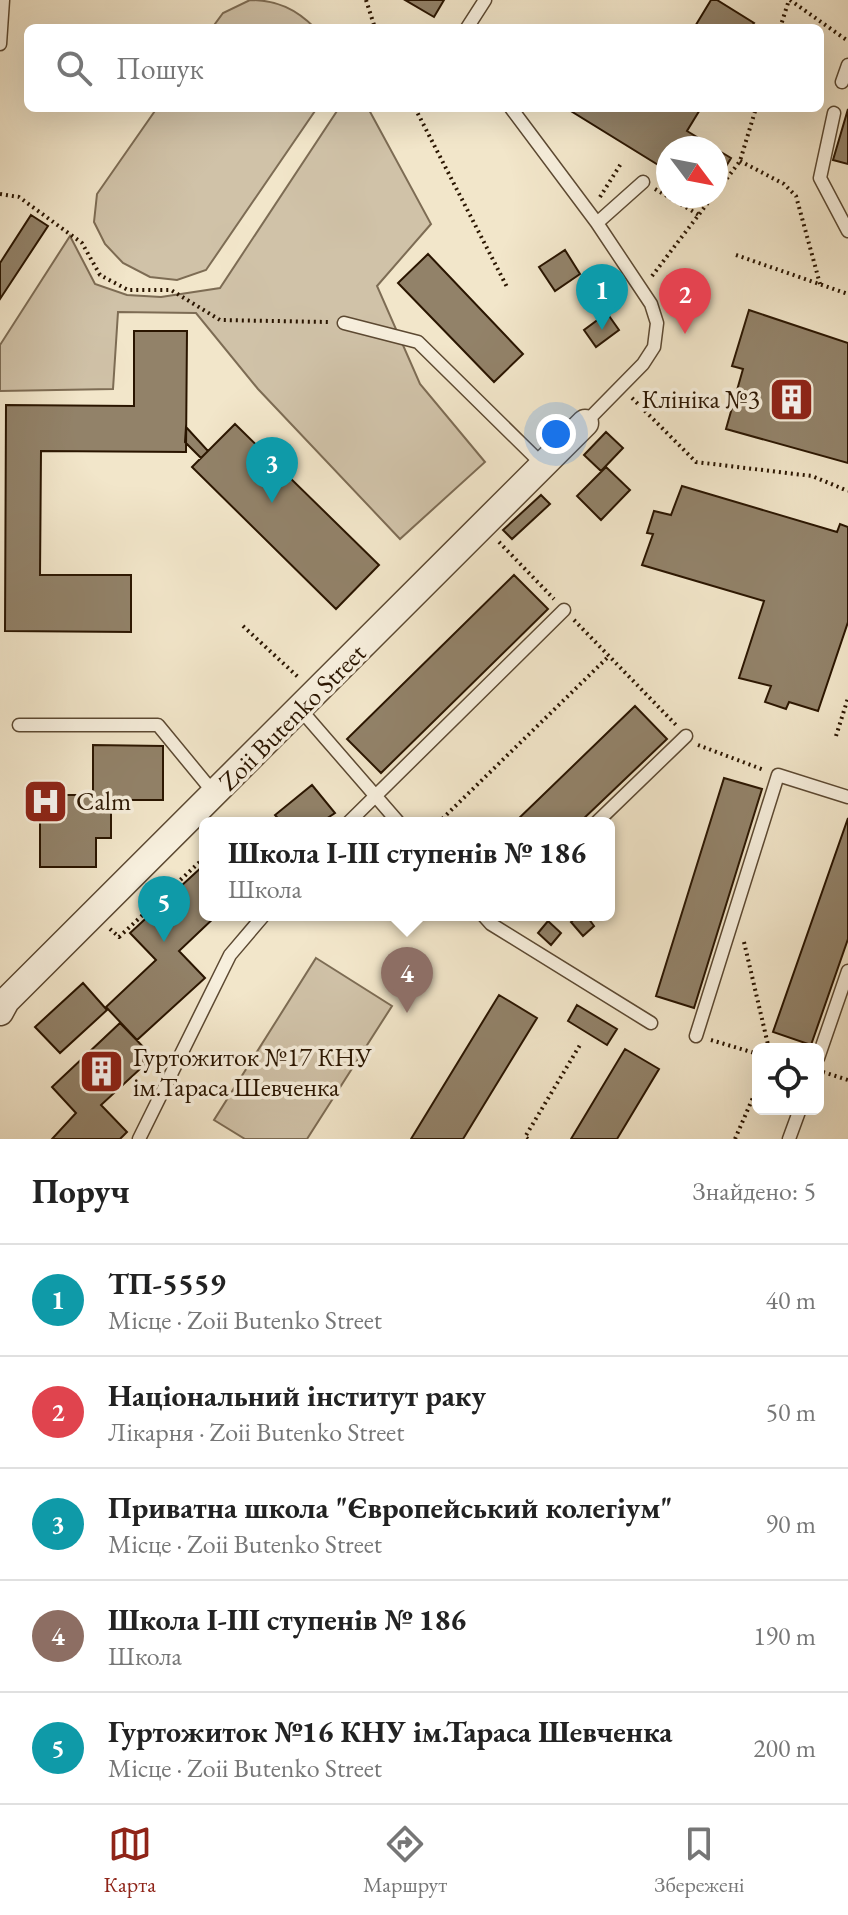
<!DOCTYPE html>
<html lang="uk">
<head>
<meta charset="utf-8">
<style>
	:root { --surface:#fff; --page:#f6f6f6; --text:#222; --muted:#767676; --line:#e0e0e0; --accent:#8f2418 }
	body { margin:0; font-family:"EB Garamond",serif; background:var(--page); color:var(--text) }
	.controls { position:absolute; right:24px; bottom:24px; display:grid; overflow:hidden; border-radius:12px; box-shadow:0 8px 32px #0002 }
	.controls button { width:72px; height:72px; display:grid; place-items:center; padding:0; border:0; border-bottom:2px solid var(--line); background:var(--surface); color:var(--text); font:40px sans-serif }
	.compass { position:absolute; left:656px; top:136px; width:72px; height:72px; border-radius:50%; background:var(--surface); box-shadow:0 8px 32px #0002; rotate:122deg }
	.you { position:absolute; left:556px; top:434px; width:28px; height:28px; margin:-20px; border:6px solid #fff; border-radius:50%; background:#1a73e8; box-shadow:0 0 0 12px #1a73e833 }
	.badge { display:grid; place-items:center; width:52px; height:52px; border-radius:50%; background:var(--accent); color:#fff; font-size:26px; font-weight:700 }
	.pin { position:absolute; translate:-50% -66px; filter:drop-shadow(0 2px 4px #0008) }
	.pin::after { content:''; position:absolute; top:42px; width:28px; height:24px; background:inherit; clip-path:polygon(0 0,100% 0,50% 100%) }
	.popup { position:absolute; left:199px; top:817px; width:416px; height:104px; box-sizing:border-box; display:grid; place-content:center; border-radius:12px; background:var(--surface); filter:drop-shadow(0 2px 6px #0005); font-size:26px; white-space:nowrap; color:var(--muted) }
	.popup b { font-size:30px; color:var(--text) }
	.popup::after { content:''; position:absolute; left:50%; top:100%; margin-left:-16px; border:16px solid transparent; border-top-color:var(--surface) }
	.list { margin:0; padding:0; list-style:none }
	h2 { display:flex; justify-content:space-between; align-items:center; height:104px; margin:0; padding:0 32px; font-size:34px }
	h2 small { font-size:26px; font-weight:400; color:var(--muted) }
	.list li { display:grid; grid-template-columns:52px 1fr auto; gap:24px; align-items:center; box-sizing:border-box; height:112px; padding:0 32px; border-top:2px solid var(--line) }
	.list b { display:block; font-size:30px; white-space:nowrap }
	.list p { margin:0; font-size:26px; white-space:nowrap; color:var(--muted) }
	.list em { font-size:26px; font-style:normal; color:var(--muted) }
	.icon { flex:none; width:44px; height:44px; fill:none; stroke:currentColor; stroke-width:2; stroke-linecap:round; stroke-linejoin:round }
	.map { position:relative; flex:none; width:848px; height:1139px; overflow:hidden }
	.search { position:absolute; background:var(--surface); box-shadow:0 8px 32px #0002; left:24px; right:24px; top:24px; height:88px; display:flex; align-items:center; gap:20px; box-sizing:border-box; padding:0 28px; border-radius:12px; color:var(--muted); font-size:30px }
	.sheet { height:664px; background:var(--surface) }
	nav { display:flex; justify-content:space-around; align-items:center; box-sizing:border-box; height:112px; border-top:2px solid var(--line); background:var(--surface); font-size:22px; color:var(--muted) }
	nav a { display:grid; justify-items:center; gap:4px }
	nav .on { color:var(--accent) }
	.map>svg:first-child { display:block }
	.green { fill:#d0c2a8; stroke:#7d6c54; stroke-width:2 }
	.building { fill:#928269; stroke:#2a1500; stroke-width:2 }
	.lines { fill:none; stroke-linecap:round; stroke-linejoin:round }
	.service-casing { stroke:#5c4932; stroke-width:15 }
	.minor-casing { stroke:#5c4932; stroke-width:29 }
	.path { stroke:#2a1500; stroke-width:4; stroke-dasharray:2 4; stroke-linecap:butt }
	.service { stroke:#f7efdd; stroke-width:12 }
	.minor { stroke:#f7efdd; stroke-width:26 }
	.labels { text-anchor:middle; stroke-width:7; stroke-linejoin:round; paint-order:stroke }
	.poi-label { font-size:26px; fill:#2a1500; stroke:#f7efdd; text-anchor:start }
	.street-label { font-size:26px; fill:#2a1500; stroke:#f7efdd }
</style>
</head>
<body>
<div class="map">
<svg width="848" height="1139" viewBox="0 0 848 1139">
	<rect width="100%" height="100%" fill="#f2e6ca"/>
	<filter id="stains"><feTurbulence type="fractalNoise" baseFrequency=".0025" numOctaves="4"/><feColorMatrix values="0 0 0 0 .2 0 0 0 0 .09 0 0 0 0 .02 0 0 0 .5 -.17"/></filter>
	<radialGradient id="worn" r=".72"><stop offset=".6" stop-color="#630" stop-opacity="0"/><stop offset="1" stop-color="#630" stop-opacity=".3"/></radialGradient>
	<path class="green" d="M250 0C277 0 296 9 315 28H212L223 13Z
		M157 108H317L206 270 177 280 150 277 123 263 105 244 94 222 97 194Z
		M339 108H368L431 224 377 286 420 384 485 462 400 539 258 389 196 313 118 312 113 389 0 391V345L70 236 95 284 127 295 161 297 220 288Z
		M316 958 392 1006 307 1139H245L214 1120Z"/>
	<path class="building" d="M405 0H444L434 17Z
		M711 0H717L754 23 750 28H694Z
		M566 108H701L687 131 715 148H668V171Z
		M848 109V164L833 160Z
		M716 149 731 158 716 183Z
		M31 215 48 226 0 299V263Z
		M565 250 580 274 555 291 539 267Z
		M428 254 523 354 494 382 398 283Z
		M749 310 848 343V463L726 429 743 369 732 366Z
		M607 313 619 330 596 347 584 330Z
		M134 331H187L186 452 41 451 40 575H131V632L5 631 6 405 134 406Z
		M235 424 379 565 336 609 192 467Z
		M186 427 208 451 201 458 185 442Z
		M606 432 623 448 601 471 584 455Z
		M606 467 630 490 601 520 577 496Z
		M682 486 837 532 840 524 848 527V622L818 711 789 702 786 709 765 702 771 686 739 678 764 601 642 565 653 534 647 533 654 511 671 515Z
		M541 495 550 504 512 539 503 530Z
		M514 575 548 609 381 773 347 739Z
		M635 706 667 739 579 823H514Z
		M93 745 163 746V800H111V838H96V867H40V795H93Z
		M724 778 762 789 694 1008 656 996Z
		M312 785 335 813 326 819 329 823H282L275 815Z
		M848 818V939L811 1045 773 1032Z
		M205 864V915H217L179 951 205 978 137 1040 106 1007 156 960 130 933Z
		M579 915H586L594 926 583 936 571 922Z
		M548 921 561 933 551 945 538 933Z
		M83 983 107 1010 60 1053 35 1027Z
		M499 995 537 1018 463 1139H411Z
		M577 1005 617 1029 607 1045 568 1021Z
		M120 1023 153 1057 101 1105 127 1132 120 1139H52L76 1113 52 1087Z
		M625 1049 659 1069 617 1139H571Z"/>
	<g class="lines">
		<defs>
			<path id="service" d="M467 28 485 0
				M0 44 3 0
				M842 82 848 65
				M511 108 597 223 651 304 657 323 654 347 643 364 585 423
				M834 113 820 178 848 231
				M597 223 643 182
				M344 323 418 342 543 465
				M300 709 399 823
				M19 725H158L214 793
				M348 823 564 610
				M596 823 686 736
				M483 915 491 924 651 1023
				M696 1036 778 775 848 797
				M818 1058 848 971
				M139 1139 230 955 264 915
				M789 1139 800 1109"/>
			<path id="minor" d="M0 1012 6 1001 585 423"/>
		</defs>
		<use href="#service" class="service-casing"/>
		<use href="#minor" class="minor-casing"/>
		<path class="path" d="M366 0 375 28
			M790 0 848 41
			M780 28 789 0
			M415 108 507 287
			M740 161 784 184 796 196 820 284
			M655 189 699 215
			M716 193 740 161 756 108
			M0 194 19 197 82 243 100 275 128 290H171L220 320 328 322
			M600 197 622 162
			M736 255 848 294
			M652 276 713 196
			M632 398 696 462 812 476 848 491
			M499 542 554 599
			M574 620 677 726
			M243 626 298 677
			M836 736 848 698
			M698 745 764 770
			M438 823 609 656
			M110 929 119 937 205 857
			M744 942 769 1049
			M711 1040 758 1054
			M823 1072 848 1080
			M528 1139 525 1137 580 1045
			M735 1139 758 1086"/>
		<use href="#service" class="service"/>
		<use href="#minor" class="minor"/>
	</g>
	<defs>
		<symbol id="building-square" viewBox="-11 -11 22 22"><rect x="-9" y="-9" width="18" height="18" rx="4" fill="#8f2418" stroke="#f7efdd"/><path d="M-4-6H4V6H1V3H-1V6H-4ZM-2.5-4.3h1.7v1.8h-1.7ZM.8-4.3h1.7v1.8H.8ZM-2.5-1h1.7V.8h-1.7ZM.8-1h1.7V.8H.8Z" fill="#fff"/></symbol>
		<symbol id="hospital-square" viewBox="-11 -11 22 22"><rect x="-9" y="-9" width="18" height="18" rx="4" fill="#8f2418" stroke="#f7efdd"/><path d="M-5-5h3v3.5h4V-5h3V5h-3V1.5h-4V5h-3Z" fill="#fff"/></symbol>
	</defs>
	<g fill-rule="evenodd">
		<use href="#building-square" x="766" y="374" width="51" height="51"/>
		<use href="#hospital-square" x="20" y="776" width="51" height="51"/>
		<use href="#building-square" x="76" y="1046" width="51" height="51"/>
	</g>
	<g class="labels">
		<g class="poi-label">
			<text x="760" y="408" text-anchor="end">Клініка №3</text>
			<text x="76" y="810">Calm</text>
			<text x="133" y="1066">Гуртожиток №17 КНУ<tspan x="133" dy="30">ім.Тараса Шевченка</tspan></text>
		</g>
		<g class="street-label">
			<text transform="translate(292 717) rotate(-45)" y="9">Zoii Butenko Street</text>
		</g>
	</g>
	<rect width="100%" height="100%" filter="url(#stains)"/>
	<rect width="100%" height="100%" fill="url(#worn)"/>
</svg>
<div class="controls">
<button><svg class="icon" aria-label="locate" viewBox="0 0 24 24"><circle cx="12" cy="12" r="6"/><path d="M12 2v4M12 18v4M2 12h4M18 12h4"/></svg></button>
</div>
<svg class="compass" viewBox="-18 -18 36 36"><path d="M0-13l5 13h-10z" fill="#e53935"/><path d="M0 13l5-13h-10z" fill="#767676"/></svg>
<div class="you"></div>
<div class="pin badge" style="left:602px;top:330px;background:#0f9aa8">1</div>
<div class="pin badge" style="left:685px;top:334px;background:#e0444e">2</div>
<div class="pin badge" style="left:272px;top:503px;background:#0f9aa8">3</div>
<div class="pin badge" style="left:407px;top:1013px;background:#8d6e63">4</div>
<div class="popup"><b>Школа І-ІІІ ступенів № 186</b>Школа</div>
<div class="pin badge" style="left:164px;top:942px;background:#0f9aa8">5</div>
<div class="search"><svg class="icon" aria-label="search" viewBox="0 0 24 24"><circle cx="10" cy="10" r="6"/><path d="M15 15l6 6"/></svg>Пошук</div>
</div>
<section class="sheet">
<h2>Поруч<small>Знайдено: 5</small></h2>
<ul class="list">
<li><span class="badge" style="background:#0f9aa8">1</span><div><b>ТП-5559</b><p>Місце · Zoii Butenko Street</p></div><em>40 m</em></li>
<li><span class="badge" style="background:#e0444e">2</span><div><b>Національний інститут раку</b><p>Лікарня · Zoii Butenko Street</p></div><em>50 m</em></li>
<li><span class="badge" style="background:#0f9aa8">3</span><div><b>Приватна школа &quot;Європейський колегіум&quot;</b><p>Місце · Zoii Butenko Street</p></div><em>90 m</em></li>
<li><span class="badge" style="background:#8d6e63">4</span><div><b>Школа І-ІІІ ступенів № 186</b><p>Школа</p></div><em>190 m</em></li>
<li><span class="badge" style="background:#0f9aa8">5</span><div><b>Гуртожиток №16 КНУ ім.Тараса Шевченка</b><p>Місце · Zoii Butenko Street</p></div><em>200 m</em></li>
</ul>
</section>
<nav>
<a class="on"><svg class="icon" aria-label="map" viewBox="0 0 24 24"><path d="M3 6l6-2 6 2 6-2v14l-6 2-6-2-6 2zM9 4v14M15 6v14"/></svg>Карта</a>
<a><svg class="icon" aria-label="directions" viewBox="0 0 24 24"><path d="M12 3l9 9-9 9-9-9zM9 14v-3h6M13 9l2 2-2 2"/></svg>Маршрут</a>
<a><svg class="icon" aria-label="saved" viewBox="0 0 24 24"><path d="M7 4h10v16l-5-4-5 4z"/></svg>Збережені</a>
</nav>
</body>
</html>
